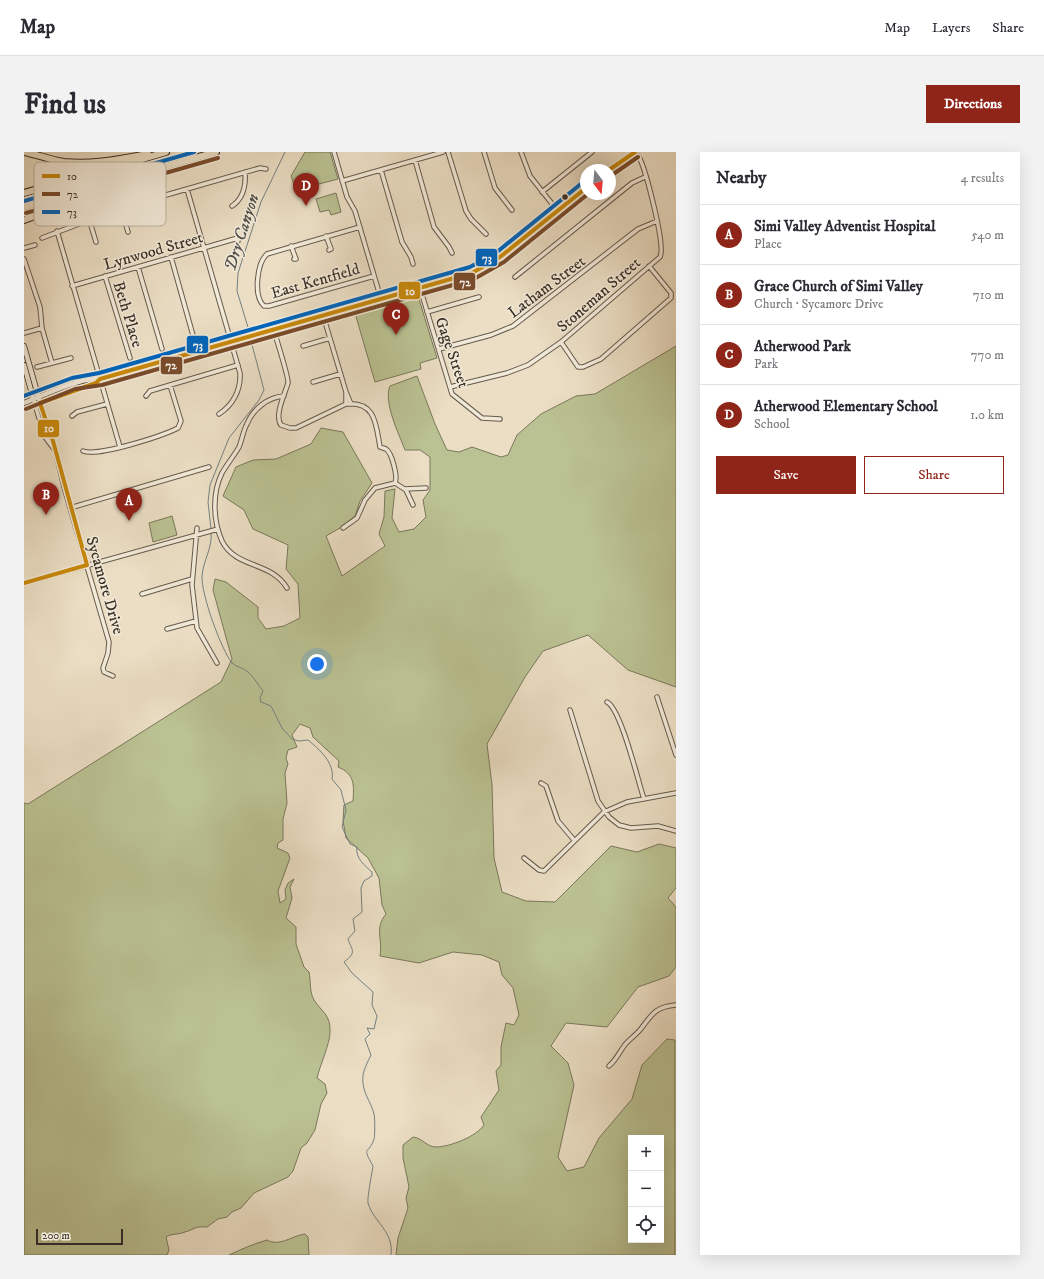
<!DOCTYPE html>
<html lang="en">
<head>
<meta charset="utf-8">
<style>
	:root { --surface:#fff; --page:#f2f2f3; --text:#2b2b33; --muted:#7c7c81; --line:#e1e1e2; --accent:#8f2418 }
	body { margin:0; font-family:"IM FELL DW Pica",serif; background:var(--page); color:var(--text) }
	.controls { position:absolute; right:12px; bottom:12px; display:grid; overflow:hidden; border-radius:0px; box-shadow:0 4px 16px #0002 }
	.controls button { width:36px; height:36px; display:grid; place-items:center; padding:0; border:0; border-bottom:1px solid var(--line); background:var(--surface); color:var(--text); font:20px sans-serif }
	.compass { position:absolute; left:556px; top:12px; width:36px; height:36px; border-radius:50%; background:var(--surface); box-shadow:0 4px 16px #0002; rotate:164deg }
	.scale { position:absolute; left:12px; bottom:10px; width:87px; box-sizing:border-box; padding-left:4px; border:2px solid #392e26; border-top:0; font-size:11px; line-height:14px; white-space:nowrap; color:#392e26; -webkit-text-stroke:3px #f2ead9; paint-order:stroke }
	.you { position:absolute; left:293px; top:512px; width:14px; height:14px; margin:-10px; border:3px solid #fff; border-radius:50%; background:#1a73e8; box-shadow:0 0 0 6px #1a73e833 }
	.badge { display:grid; place-items:center; width:26px; height:26px; border-radius:50%; background:var(--accent); color:#fff; font-size:13px; font-weight:700 }
	.pin { position:absolute; translate:-50% -33px; filter:drop-shadow(0 1px 2px #0008) }
	.pin::after { content:''; position:absolute; top:21px; width:14px; height:12px; background:inherit; clip-path:polygon(0 0,100% 0,50% 100%) }
	.list { margin:0; padding:0; list-style:none }
	h2 { display:flex; justify-content:space-between; align-items:center; height:52px; margin:0; padding:0 16px; font-size:17px }
	h2 small { font-size:13px; font-weight:400; color:var(--muted) }
	.list li { display:grid; grid-template-columns:26px 1fr auto; gap:12px; align-items:center; box-sizing:border-box; height:60px; padding:0 16px; border-top:1px solid var(--line) }
	.list b { display:block; font-size:15px; white-space:nowrap }
	.list p { margin:0; font-size:13px; white-space:nowrap; color:var(--muted) }
	.list em { font-size:13px; font-style:normal; color:var(--muted) }
	.actions { display:flex; gap:8px; padding:12px 16px }
	.actions a { flex:1; padding:9px 0; border:1px solid var(--accent); border-radius:0px; text-align:center; font-size:14px; color:var(--accent) }
	.actions .main { background:var(--accent); color:#fff }
	.icon { flex:none; width:22px; height:22px; fill:none; stroke:currentColor; stroke-width:2; stroke-linecap:round; stroke-linejoin:round }
	.map { position:relative; flex:none; width:652px; height:1103px; overflow:hidden; border-radius:0px }
	header { display:flex; align-items:center; gap:24px; box-sizing:border-box; height:56px; padding:0 20px; background:var(--surface); border-bottom:1px solid var(--line) }
	header strong { font-size:19px }
	nav { display:flex; gap:22px; margin-inline-start:auto; font-size:14px }
	.intro { display:flex; align-items:center; justify-content:space-between; box-sizing:border-box; height:96px; padding:0 24px }
	h1 { margin:0; font-size:28px }
	.button { padding:10px 18px; border-radius:0px; background:var(--accent); color:#fff; font-size:14px; font-weight:700 }
	main { display:flex; gap:24px; padding:0 24px }
	aside { flex:1; background:var(--surface); border-radius:0px; box-shadow:0 4px 16px #0002 }
	.map>svg:first-child { display:block }
	.green { fill:#bac192; stroke:#7a785c; fill-rule:evenodd }
	.lines { fill:none; stroke-linecap:round; stroke-linejoin:round }
	.stream { stroke:#748181; stroke-width:1 }
	.street-casing { stroke:#665a4e; stroke-width:5.5 }
	.secondary-casing { stroke:#392e26; stroke-width:6 }
	.highway-casing { stroke:#392e26; stroke-width:8 }
	.street { stroke:#f2ead9; stroke-width:3.5 }
	.secondary { stroke:#f2ead9; stroke-width:4.5 }
	.highway { stroke:#ebdec4; stroke-width:6 }
	.bus-1-casing { stroke:#f2ead9; stroke-width:7 }
	.bus-2-casing { stroke:#f2ead9; stroke-width:7 }
	.bus-3-casing { stroke:#f2ead9; stroke-width:7 }
	.bus-1 { stroke:#c8880a; stroke-width:4 }
	.bus-2 { stroke:#7a4b2a; stroke-width:4 }
	.bus-3 { stroke:#0065bd; stroke-width:4 }
	.bus-dot { fill:#392e26; stroke:#f2ead9; stroke-width:1.5 }
	.labels { text-anchor:middle; stroke-width:3; stroke-linejoin:round; paint-order:stroke }
	.street-label { font-size:16px; fill:#392e26; stroke:#f2ead9 }
	.water-label { font-size:17px; font-style:italic; fill:#52514c; stroke:#f2ead9 }
	.key { fill:#f2ead9; stroke:#bab2a3; stroke-width:1 }
	.key-label { font-size:11px; fill:#392e26 }
	.line-badge { stroke:#f2ead9; stroke-width:1.5 }
	.badge-label { font-size:11px; text-anchor:middle; font-weight:bold; fill:#fff }
</style>
</head>
<body>
<header>
<strong>Map</strong>
<nav><a>Map</a><a>Layers</a><a>Share</a></nav>
</header>
<div class="intro"><h1>Find us</h1><a class="button">Directions</a></div>
<main>
<div class="map">
<svg width="652" height="1103" viewBox="0 0 652 1103">
	<rect width="100%" height="100%" fill="#ebdec4"/>
	<filter id="stains"><feTurbulence type="fractalNoise" baseFrequency=".005" numOctaves="4"/><feColorMatrix values="0 0 0 0 .2 0 0 0 0 .09 0 0 0 0 .02 0 0 0 .5 -.17"/></filter>
	<radialGradient id="worn" r=".72"><stop offset=".6" stop-color="#630" stop-opacity="0"/><stop offset="1" stop-color="#630" stop-opacity=".3"/></radialGradient>
	<path class="green" d="M281 0H306L314 27 272 38 267 24Z
		M312 41 317 60 307 63 305 58 296 60 292 47Z
		M392 143 394 144 413 206 396 211 397 217 351 230 331 161Z
		M652 194V535L604 518 564 483 519 499 501 525 463 592 468 633 470 706 478 740 502 749 531 750 587 694 613 700 635 692 652 696V736L644 746 652 755V815L645 824 614 835 583 875 542 871 527 894 544 911 550 933 534 1005 543 1019 560 1015 575 986 608 947 618 913 643 887 651 888V1103H372L374 1086 384 1056 382 1046 385 1035 379 1006V993L389 985C398 986 403 995 412 995 426 995 453 984 460 973L457 965 475 938 472 919 477 913V895L482 871 490 873 495 863 489 836 478 823 475 810 458 803 429 800 395 811 356 804C359 787 350 777 362 762L358 753 355 726 344 706 322 686 319 669 320 653 329 649C330 633 331 622 314 615L315 609 289 585 286 576 276 572 268 583 273 595 264 598 262 606 264 612 261 621 263 651 259 667V688L254 691 253 696 264 701 266 706 254 739 256 751 262 747 261 738 264 731 270 727 266 735 268 746 262 766 272 775V792L280 815 285 820C287 829 285 839 290 848 297 859 307 863 306 880 306 892 296 913 293 926L301 932 303 941 297 952 291 978 283 991 277 996 269 1019 264 1025 230 1041 217 1056 208 1060 203 1065 194 1067 183 1075C171 1074 171 1077 161 1080 154 1083 148 1081 142 1085L145 1098 143 1103H0V651L4 652 197 530 208 507 189 438 191 427 202 430 234 455V466L242 477 260 474 276 466 274 432 262 417 264 393 229 377 220 358 199 344 212 315 229 308 252 307 287 292 297 276 319 280 348 331 336 349 331 364 316 376 302 384 318 424 361 394 355 382 360 365 361 339 371 337 368 366 375 380 390 377 402 365 399 348 406 338V305L396 298H381C375 282 359 250 366 234L393 224 411 272 423 298 435 300 448 295 477 305 484 303 493 283 517 262 552 244 571 242ZM607 986H637V1088H607Z
		M148 364 153 383 129 390 125 371Z
		M281 1082 284 1085 285 1103H205C218 1097 229 1092 243 1088 256 1095 267 1084 281 1082Z"/>
	<g class="lines">
		<path class="stream" d="M226 182 213 139 214 121 237 50 261 0
			M187 377 184 350 186 333 205 286 235 248 240 238 226 185
			M187 380C189 395 179 409 178 424 177 442 197 497 208 511 212 515 220 516 224 520 230 525 234 533 239 539L236 546 237 550 247 554 258 576 268 587 275 589 284 588C295 597 311 611 308 627L317 638 322 658 318 675 326 692 333 695C331 706 341 714 348 720V724L340 729 337 736 338 760 329 767 331 779 324 787C327 797 334 800 320 810L328 821 349 840 348 853 353 864 350 877 343 876 346 882 341 887 347 903C344 909 340 917 339 923 337 940 347 949 350 962 351 965 351 985 350 987 345 1003 337 993 349 1014 348 1020 343 1047 344 1051 350 1071 370 1079 367 1103"/>
		<defs>
			<path id="street" d="M310 0 323 45 331 59 357 147
				M424 0 442 59 447 67 462 82
				M460 0 471 36 488 58
				M497 0 506 24 533 58
				M391 8 410 75 425 95 428 101
				M357 18 378 90 387 105 389 112
				M318 29 419 0
				M163 37 216 221C217 238 209 253 195 262
				M518 40 568 0
				M130 46 137 71
				M208 54C220 46 222 33 221 20
				M97 56 104 80
				M65 67 72 90
				M336 75 243 102C233 111 229 144 240 154H245L350 124
				M33 79 96 295
				M302 84 307 97 305 98
				M18 86 97 56 236 16 242 17
				M267 94 272 107H270
				M0 96 11 93
				M147 105 170 187
				M0 107 16 155 18 176 28 211
				M114 115 138 197
				M81 124 106 206
				M491 125 608 31 621 25
				M48 134 214 86V89
				M396 136 428 242 458 266 476 267
				M403 160 455 145
				M299 163 322 240V252
				M250 178C252 187 265 225 264 231 261 242 250 263 257 273L266 276H272L322 252C352 249 352 273 356 295 358 296 360 296 362 297 368 301 374 325 371 331L382 338 389 353
				M0 181 18 176
				M537 190 554 215H559L577 207 647 146V141L625 114
				M279 194 306 186
				M415 197 467 183 489 174 614 77 633 69
				M13 215 47 206
				M289 230 316 222
				M426 235 483 221 504 213 537 190 636 105C642 94 622 20 616 7 614 3 612 2 609 0
				M322 240 327 252
				M122 244 126 239 214 213
				M260 244C244 245 229 257 223 272 219 279 218 288 215 295 210 304 203 312 198 321 188 341 189 369 198 389 212 417 247 409 263 436
				M16 251 29 289 40 335 85 490 84 501 79 516 80 520 89 524
				M11 253 21 285 30 297
				M48 264 53 260 83 252
				M59 299C74 305 138 284 154 276L157 269 146 233
				M381 337 402 336
				M46 356 185 315
				M173 376 168 433 173 476 193 511
				M319 376 333 366 341 348 351 336 371 331
				M0 431 194 377
				M118 442 168 427
				M143 477 172 469
				M633 545 652 603
				M583 550C597 557 614 629 620 647
				M546 558 574 649 585 665 595 673 607 676 634 674 652 679
				M517 631 522 634 534 669 550 688
				M500 706 515 718 520 719 580 660 603 650 652 641
				M585 914C592 908 595 901 600 894 604 888 611 884 616 878 628 863 630 855 652 853"/>
			<path id="secondary" d="M585 18 611 0
				M0 194 15 247
				M0 213 10 249
				M0 251C17 244 60 224 76 227
				M0 257 49 238 72 231 76 227 448 121 476 105 562 36"/>
			<path id="highway" d="M1 0C14 3 27 8 40 10 69 13 96 7 124 2
				M0 41 142 0
				M0 55 192 0
				M0 68 95 32"/>
		</defs>
		<use href="#street" class="street-casing"/>
		<use href="#secondary" class="secondary-casing"/>
		<use href="#highway" class="highway-casing"/>
		<use href="#street" class="street"/>
		<use href="#secondary" class="secondary"/>
		<use href="#highway" class="highway"/>
		<defs>
			<path id="bus-1" d="M585 18 611 0
				M0 431 63 413 29 289 16 251 72 231 76 227 448 121 476 105 562 36"/>
			<path id="bus-2" d="M588 23 614 5
				M2 61 194 6
				M2 257 51 237 78 233 450 127 480 110 564 42"/>
			<path id="bus-3" d="M0 49 170 0
				M0 244 48 226 75 221 446 115 473 100 558 31"/>
		</defs>
		<use href="#bus-1" class="bus-1-casing"/>
		<use href="#bus-2" class="bus-2-casing"/>
		<use href="#bus-3" class="bus-3-casing"/>
		<use href="#bus-1" class="bus-1"/>
		<use href="#bus-2" class="bus-2"/>
		<use href="#bus-3" class="bus-3"/>
	</g>
	<circle class="bus-dot" cx="541" cy="45" r="3.5"/>
	<g class="labels">
		<g class="street-label">
			<text transform="translate(129 98) rotate(-16)" y="6">Lynwood Street</text>
			<text transform="translate(291 128) rotate(-16)" y="6">East Kentfield</text>
			<text transform="translate(522 134) rotate(-37)" y="6">Latham Street</text>
			<text transform="translate(574 142) rotate(-41)" y="6">Stoneman Street</text>
			<text transform="translate(105 162) rotate(73)" y="6">Beth Place</text>
			<text transform="translate(429 200) rotate(71)" y="6">Gage Street</text>
			<text transform="translate(82 433) rotate(74)" y="6">Sycamore Drive</text>
		</g>
		<g class="water-label">
			<text transform="translate(217 80) rotate(-72)" y="6">Dry Canyon</text>
		</g>
	</g>
	<rect x="10" y="10" width="132" height="64" rx="6" class="key"/>
	<rect x="18" y="22" width="18" height="4" fill="#c8880a"/>
	<rect x="18" y="40" width="18" height="4" fill="#7a4b2a"/>
	<rect x="18" y="58" width="18" height="4" fill="#0065bd"/>
	<g class="key-label">
		<text x="43" y="28">10</text>
		<text x="43" y="46">72</text>
		<text x="43" y="64">73</text>
	</g>
	<g class="line-badge">
		<rect x="451" y="96" width="23" height="19" rx="4" fill="#0065bd"/>
		<rect x="429" y="120" width="23" height="19" rx="4" fill="#7a4b2a"/>
		<rect x="374" y="129" width="23" height="19" rx="4" fill="#c8880a"/>
		<rect x="162" y="183" width="23" height="19" rx="4" fill="#0065bd"/>
		<rect x="136" y="204" width="23" height="19" rx="4" fill="#7a4b2a"/>
		<rect x="13" y="267" width="23" height="19" rx="4" fill="#c8880a"/>
	</g>
	<g class="badge-label">
		<text x="463" y="110">73</text>
		<text x="441" y="134">72</text>
		<text x="386" y="143">10</text>
		<text x="174" y="197">73</text>
		<text x="147" y="217">72</text>
		<text x="25" y="280">10</text>
	</g>
	<rect width="100%" height="100%" filter="url(#stains)"/>
	<rect width="100%" height="100%" fill="url(#worn)"/>
</svg>
<div class="controls">
<button>+</button>
<button>−</button>
<button><svg class="icon" aria-label="locate" viewBox="0 0 24 24"><circle cx="12" cy="12" r="6"/><path d="M12 2v4M12 18v4M2 12h4M18 12h4"/></svg></button>
</div>
<svg class="compass" viewBox="-18 -18 36 36"><path d="M0-13l5 13h-10z" fill="#e53935"/><path d="M0 13l5-13h-10z" fill="#7c7c81"/></svg>
<div class="scale">200 m</div>
<div class="you"></div>
<div class="pin badge" style="left:105px;top:369px">A</div>
<div class="pin badge" style="left:22px;top:363px">B</div>
<div class="pin badge" style="left:372px;top:183px">C</div>
<div class="pin badge" style="left:282px;top:54px">D</div>
</div>
<aside>
<h2>Nearby<small>4 results</small></h2>
<ul class="list">
<li><span class="badge">A</span><div><b>Simi Valley Adventist Hospital</b><p>Place</p></div><em>540 m</em></li>
<li><span class="badge">B</span><div><b>Grace Church of Simi Valley</b><p>Church · Sycamore Drive</p></div><em>710 m</em></li>
<li><span class="badge">C</span><div><b>Atherwood Park</b><p>Park</p></div><em>770 m</em></li>
<li><span class="badge">D</span><div><b>Atherwood Elementary School</b><p>School</p></div><em>1.0 km</em></li>
</ul>
<div class="actions"><a class="main">Save</a><a>Share</a></div>
</aside>
</main>
</body>
</html>
